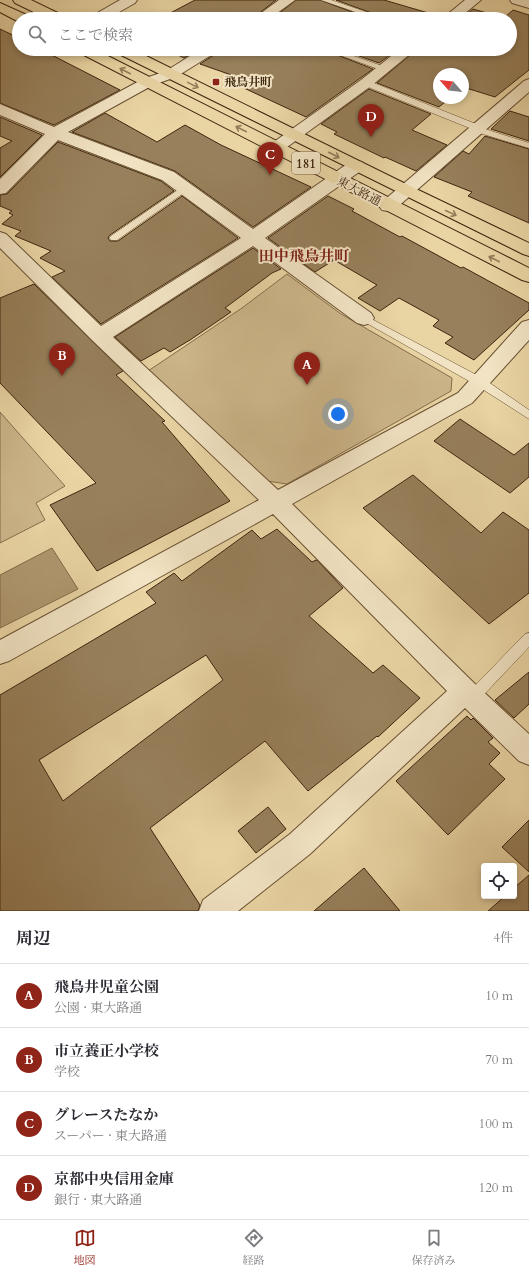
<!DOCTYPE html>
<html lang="ja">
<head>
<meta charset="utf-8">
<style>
	:root { --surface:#fff; --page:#f2f2f3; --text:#2b2b33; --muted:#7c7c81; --line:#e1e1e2; --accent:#8f2418 }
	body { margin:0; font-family:Cardo,"Noto Serif JP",serif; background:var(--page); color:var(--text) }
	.controls { position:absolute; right:12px; bottom:12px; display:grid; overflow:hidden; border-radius:4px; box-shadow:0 2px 6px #0003 }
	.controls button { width:36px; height:36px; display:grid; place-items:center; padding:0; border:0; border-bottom:1px solid var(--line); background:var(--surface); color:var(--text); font:20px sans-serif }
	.compass { position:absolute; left:433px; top:68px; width:36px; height:36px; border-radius:50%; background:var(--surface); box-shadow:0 2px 6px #0003; rotate:298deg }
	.you { position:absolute; left:338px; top:414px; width:14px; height:14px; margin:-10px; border:3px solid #fff; border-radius:50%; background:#1a73e8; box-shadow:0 0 0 6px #1a73e833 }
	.badge { display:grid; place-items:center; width:26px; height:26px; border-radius:50%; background:var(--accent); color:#fff; font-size:13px; font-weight:700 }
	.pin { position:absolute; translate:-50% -33px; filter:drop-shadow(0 1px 2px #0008) }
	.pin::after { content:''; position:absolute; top:21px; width:14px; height:12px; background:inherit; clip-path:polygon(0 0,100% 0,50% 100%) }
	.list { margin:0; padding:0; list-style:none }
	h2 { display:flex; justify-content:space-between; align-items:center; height:52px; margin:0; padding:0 16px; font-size:17px }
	h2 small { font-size:13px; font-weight:400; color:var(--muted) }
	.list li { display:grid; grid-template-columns:26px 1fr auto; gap:12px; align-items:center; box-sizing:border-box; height:64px; padding:0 16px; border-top:1px solid var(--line) }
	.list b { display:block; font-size:15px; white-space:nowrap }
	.list p { margin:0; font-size:13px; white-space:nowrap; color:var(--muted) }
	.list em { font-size:13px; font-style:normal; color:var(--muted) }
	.icon { flex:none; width:22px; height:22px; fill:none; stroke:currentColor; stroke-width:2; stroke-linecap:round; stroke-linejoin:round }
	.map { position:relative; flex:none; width:529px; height:911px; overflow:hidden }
	.search { position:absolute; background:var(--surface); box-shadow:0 2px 6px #0003; left:12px; right:12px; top:12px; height:44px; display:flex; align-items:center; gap:10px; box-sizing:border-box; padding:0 14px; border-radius:22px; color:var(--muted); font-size:15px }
	.sheet { height:308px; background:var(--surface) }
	nav { display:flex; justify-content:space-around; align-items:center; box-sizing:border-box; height:56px; border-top:1px solid var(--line); background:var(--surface); font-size:11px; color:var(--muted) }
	nav a { display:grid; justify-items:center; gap:2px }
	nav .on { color:var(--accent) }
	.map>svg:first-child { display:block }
	.green { fill:#ccb68a; stroke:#856e4c }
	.water { fill:#af9870; stroke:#826a49 }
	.building { fill:#97805b; stroke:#3e250e; fill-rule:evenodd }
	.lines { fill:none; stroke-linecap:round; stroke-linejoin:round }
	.service-casing { stroke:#695133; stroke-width:1 }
	.minor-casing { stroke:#695133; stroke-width:2 }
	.primary-casing { stroke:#3e250e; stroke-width:2 }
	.service { fill:#f1e3c3; fill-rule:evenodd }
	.minor { fill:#f1e3c3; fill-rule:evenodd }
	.primary { fill:#e9d4a3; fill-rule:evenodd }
	.oneway { stroke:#947c58 }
	.poi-dot { fill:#8f2418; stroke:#f1e3c3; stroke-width:1.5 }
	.labels { text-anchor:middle; stroke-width:4; stroke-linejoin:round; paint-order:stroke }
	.far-poi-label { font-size:12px; font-weight:bold; fill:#3e250e; stroke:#f1e3c3; text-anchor:start }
	.far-street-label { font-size:12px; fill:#3e250e; stroke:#f1e3c3 }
	.shield { fill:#f1e3c3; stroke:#745e44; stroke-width:1 }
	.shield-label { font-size:13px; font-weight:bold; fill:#3e250e }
	.neighbourhood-label { font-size:15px; font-weight:bold; fill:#7a1f14; stroke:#f1e3c3 }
</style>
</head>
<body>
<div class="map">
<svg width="529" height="911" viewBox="0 0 529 911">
	<rect width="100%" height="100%" fill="#e9d4a3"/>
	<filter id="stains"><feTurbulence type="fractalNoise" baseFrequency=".005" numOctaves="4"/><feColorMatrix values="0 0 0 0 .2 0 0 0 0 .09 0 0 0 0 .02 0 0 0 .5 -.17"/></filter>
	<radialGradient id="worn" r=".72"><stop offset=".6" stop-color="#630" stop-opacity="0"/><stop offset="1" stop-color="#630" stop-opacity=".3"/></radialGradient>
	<path class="green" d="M287 274 341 314 452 378 451 391 287 484 267 481 148 371 242 308Z
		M0 412 65 486 36 503 45 520 0 543Z"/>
	<path class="water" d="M52 548 78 589 0 628V575Z"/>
	<path class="building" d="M195 0H276L252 19H159Z
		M296 0H320L371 19H272Z
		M336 0H384L442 17 441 19H388Z
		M473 9 504 18 513 10 529 15V70L495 97 463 87V74H439V98H450L439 107 377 83 417 49H510V19H461Z
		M0 29 19 38V49H40L120 90 54 125 0 103Z
		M166 49H198L184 58Z
		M219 49H322L373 69 306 117 231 82 237 77 200 64 217 53Z
		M339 49H398L379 63Z
		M369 89 431 114 412 130 447 145 416 171 385 157 384 158 334 134 337 132 321 124Z
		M510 111 529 117V141L491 129Z
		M105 113 157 142 185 125 221 145 311 187 253 227 175 171 72 132Z
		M0 117 42 135 0 177V148L12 141 0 136Z
		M485 136 529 149V223L468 196 472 192 434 177 463 151 469 154Z
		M58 142 161 181 174 191 110 235 108 238 110 241H118L182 196 238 238 101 324 52 277 65 271 40 258 51 251 15 236 21 231 2 224 13 215 9 213 12 211 0 206V195L7 194Z
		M328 196 354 209 352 211 400 237 402 236 461 268 463 267 529 303V310L474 360 445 343 453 337 433 326 439 320 399 298 380 311 358 298 377 285 334 260 315 272 268 238Z
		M253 248 281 269 272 273 225 308 231 312 190 340 170 352 164 348 141 361 115 337Z
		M34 284 123 371 116 375 165 421 162 422 230 501 97 571 50 505 96 483 0 383V298Z
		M460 419 514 455 529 443V477L510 493 434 441Z
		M413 475 481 533 503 512 529 530V593L489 624 363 508Z
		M277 529 312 562 316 560 318 561 343 588 309 616 373 673 383 665 420 698 378 737 377 736 308 791 265 741 150 828 200 905 198 911H0V695L156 603 146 592 174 573 182 581 252 530 261 539ZM206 655 223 680 63 801 39 760Z
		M529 672V704L514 718 495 700Z
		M467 716 471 720 473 718 493 738 488 742 500 753 489 764 505 779 448 835 396 781Z
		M268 807 286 829 256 853 238 831Z
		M529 820V872L502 847Z
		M364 868 400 911H314Z
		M529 875V911H488L505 896H514V888Z"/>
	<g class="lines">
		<defs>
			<path id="service" d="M321 0H331L387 19H376Z
				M323 49H334L388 68 387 70H381Z
				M363 81H369L481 126 482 128 529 143V148L473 131 472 129 363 85Z
				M185 185 188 186 189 188 188 190 117 240H111L109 238 111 236Z
				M364 315 484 379 529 410V419L476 385 361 320 359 318 361 316Z
				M529 633V647L477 702 472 704 467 702 465 698 467 694 525 634Z"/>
			<path id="minor" d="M120 0H137L135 3 107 19H90L92 16Z
				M279 0H295L269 19H253Z
				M465 0H481L458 19H442Z
				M510 0H529V8L512 3Z
				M201 49H218L216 52 176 77 153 85 68 132 174 172 253 229 350 162 356 161 362 162 364 166 362 170 265 238 371 313 374 318 371 323 364 325 357 323 253 246 113 337 278 490 458 393 522 322 529 320V340L472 403 292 504 474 683 529 734V765L519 761 465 708 310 854 238 911H199L203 900 290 834 447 691 273 514 9 661 0 664V640L259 500 93 341 0 248V232L6 234 101 326 241 238 162 180 58 140 6 193 0 194V179L45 134 0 115V104L54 127 143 79 166 71Z
				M400 49H416L371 86 283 150 277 152 271 150 269 147 271 144 361 80Z
				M529 79V92L394 210 388 211 382 210 379 206 382 202 524 81Z"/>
			<path id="primary" d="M13 0H31L64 16 66 19H48L15 3Z
				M0 3 29 16 31 19H19V22L0 12Z
				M76 49H94L529 268V282L522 280 78 52Z
				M113 49H132L412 187 529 243V256L523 254 115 52Z"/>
		</defs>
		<use href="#service" class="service-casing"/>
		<use href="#minor" class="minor-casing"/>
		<use href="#primary" class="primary-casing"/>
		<use href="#service" class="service"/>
		<use href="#minor" class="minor"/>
		<use href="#primary" class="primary"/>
	</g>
	<defs><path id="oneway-shaft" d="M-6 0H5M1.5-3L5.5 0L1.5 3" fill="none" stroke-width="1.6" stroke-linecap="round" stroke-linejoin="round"/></defs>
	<g class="oneway">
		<use href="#oneway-shaft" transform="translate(125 71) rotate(-153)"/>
		<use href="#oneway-shaft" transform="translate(193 85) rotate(26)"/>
		<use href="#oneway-shaft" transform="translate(241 129) rotate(-153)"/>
		<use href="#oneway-shaft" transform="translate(334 155) rotate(27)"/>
		<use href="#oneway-shaft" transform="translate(451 213) rotate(25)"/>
		<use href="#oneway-shaft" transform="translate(494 259) rotate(-153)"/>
	</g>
	<rect class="poi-dot" x="212" y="78" width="8" height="8" rx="2"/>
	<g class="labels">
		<g class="far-poi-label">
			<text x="224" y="86">飛鳥井町</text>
		</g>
		<g class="far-street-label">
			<text transform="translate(359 191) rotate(28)" y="4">東大路通</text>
		</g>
		<rect class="shield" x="292" y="152" width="28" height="22" rx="3"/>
		<g class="shield-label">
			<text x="306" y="168">181</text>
		</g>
		<g class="neighbourhood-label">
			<text x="304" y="261">田中飛鳥井町</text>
		</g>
	</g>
	<rect width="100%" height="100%" filter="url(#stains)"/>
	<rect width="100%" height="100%" fill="url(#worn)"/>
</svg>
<div class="controls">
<button><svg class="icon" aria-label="locate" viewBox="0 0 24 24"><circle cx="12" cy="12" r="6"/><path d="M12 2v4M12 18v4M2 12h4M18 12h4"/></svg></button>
</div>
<svg class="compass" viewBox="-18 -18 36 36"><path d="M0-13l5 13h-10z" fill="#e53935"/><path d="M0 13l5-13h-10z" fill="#7c7c81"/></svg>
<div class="you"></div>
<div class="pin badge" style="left:307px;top:385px">A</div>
<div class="pin badge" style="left:62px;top:376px">B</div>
<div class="pin badge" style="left:270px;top:175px">C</div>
<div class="pin badge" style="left:371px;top:137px">D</div>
<div class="search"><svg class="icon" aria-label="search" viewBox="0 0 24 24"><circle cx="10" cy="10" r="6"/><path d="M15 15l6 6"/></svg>ここで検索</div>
</div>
<section class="sheet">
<h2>周辺<small>4件</small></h2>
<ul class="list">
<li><span class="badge">A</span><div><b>飛鳥井児童公園</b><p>公園 · 東大路通</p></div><em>10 m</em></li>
<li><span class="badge">B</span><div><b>市立養正小学校</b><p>学校</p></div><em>70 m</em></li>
<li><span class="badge">C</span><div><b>グレースたなか</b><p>スーパー · 東大路通</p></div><em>100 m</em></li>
<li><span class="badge">D</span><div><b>京都中央信用金庫</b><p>銀行 · 東大路通</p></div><em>120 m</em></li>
</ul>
</section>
<nav>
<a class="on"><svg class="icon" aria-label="map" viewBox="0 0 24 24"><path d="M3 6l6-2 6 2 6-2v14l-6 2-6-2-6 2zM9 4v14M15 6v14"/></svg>地図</a>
<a><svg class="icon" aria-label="directions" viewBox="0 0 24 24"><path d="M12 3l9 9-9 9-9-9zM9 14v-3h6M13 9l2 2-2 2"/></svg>経路</a>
<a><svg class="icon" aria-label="saved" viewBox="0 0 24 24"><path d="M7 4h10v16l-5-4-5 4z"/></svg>保存済み</a>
</nav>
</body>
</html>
